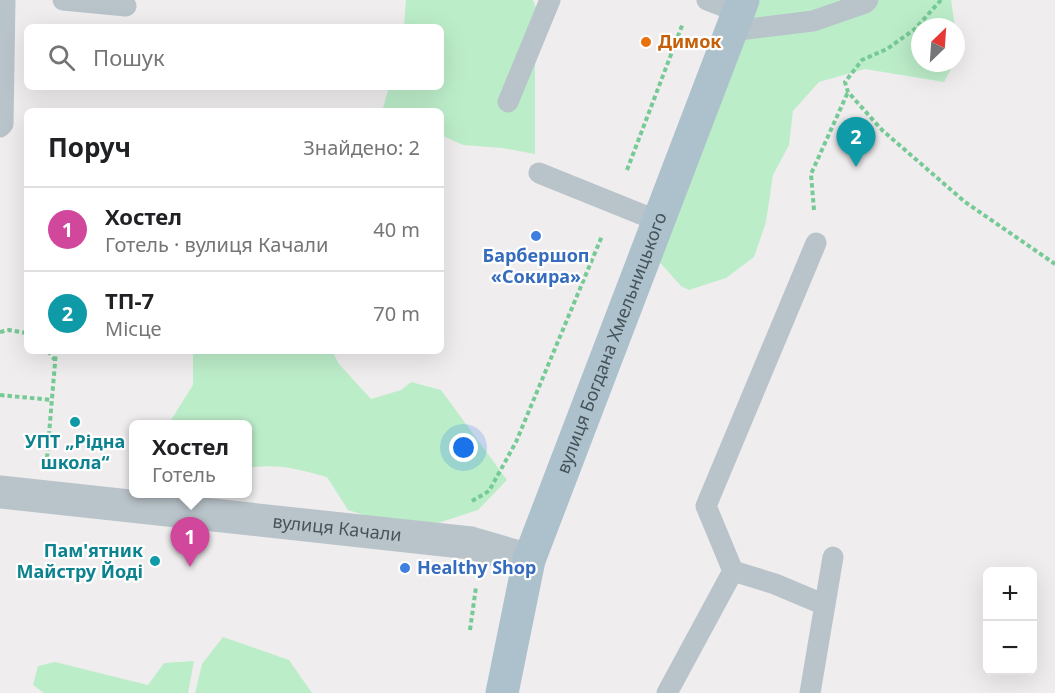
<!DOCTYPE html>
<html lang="uk">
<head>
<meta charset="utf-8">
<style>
	:root { --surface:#fff; --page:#f6f6f6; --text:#202124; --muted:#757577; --line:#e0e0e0; --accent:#7c3aed }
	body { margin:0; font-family:"Noto Sans",sans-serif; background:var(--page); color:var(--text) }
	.controls { position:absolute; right:18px; bottom:18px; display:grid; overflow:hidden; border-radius:9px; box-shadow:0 6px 24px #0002 }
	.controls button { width:54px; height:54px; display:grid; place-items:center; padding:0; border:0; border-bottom:2px solid var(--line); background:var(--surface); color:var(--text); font:30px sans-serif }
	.compass { position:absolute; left:911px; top:18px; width:54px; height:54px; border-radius:50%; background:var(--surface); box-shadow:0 6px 24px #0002; rotate:25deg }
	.you { position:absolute; left:464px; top:448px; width:21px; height:21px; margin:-15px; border:4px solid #fff; border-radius:50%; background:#1a73e8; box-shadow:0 0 0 9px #1a73e833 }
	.badge { display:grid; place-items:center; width:39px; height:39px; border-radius:50%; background:var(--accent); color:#fff; font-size:20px; font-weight:700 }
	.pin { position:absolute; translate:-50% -50px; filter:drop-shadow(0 2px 3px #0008) }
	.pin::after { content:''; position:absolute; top:32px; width:21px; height:18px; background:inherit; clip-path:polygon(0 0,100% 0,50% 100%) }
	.popup { position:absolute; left:129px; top:420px; width:123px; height:78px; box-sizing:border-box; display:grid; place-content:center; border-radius:9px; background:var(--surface); filter:drop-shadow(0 2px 4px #0005); font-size:20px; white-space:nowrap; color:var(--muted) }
	.popup b { font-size:22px; color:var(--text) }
	.popup::after { content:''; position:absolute; left:50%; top:100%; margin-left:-12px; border:12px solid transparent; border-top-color:var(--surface) }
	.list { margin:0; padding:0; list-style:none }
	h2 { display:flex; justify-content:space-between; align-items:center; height:78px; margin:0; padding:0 24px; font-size:26px }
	h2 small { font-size:20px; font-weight:400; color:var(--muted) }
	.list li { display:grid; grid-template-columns:39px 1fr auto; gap:18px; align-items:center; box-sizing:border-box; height:84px; padding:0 24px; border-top:2px solid var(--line) }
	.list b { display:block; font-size:22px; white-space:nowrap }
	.list p { margin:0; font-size:20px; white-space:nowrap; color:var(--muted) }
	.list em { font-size:20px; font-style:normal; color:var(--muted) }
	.icon { flex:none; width:33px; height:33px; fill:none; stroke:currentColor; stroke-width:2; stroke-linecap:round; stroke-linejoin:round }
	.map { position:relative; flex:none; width:1055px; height:693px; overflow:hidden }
	.search { position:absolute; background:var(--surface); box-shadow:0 6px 24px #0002; left:24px; top:24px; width:420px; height:66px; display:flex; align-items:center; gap:15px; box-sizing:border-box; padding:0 21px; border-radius:9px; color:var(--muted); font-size:22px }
	.panel { position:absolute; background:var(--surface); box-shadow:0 6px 24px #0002; left:24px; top:108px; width:420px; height:246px; border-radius:9px }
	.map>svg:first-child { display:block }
	.green { fill:#bcedc9 }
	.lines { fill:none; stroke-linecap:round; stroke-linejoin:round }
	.path { stroke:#75ca95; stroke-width:4; stroke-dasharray:4.5 3; stroke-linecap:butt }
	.lane { stroke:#b9c4ca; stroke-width:21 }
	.street { stroke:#b9c4ca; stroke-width:33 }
	.primary { stroke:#adc1cc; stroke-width:33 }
	.food-dot { fill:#e8710a; stroke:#fff; stroke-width:2 }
	.shop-dot { fill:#3f7fe0; stroke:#fff; stroke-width:2 }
	.culture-dot { fill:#0f9aa8; stroke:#fff; stroke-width:2 }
	.labels { text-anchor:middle; stroke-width:4.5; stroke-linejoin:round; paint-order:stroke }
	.food-label { font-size:18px; font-weight:bold; fill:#c56008; stroke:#fff; text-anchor:start }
	.shop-label { font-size:18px; font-weight:bold; fill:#366cbe; stroke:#fff }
	.street-label { font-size:18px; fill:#46535a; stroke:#fff }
	.culture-label { font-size:18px; font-weight:bold; fill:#0d838f; stroke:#fff }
</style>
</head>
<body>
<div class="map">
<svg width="1055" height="693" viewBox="0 0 1055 693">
	<rect width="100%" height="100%" fill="#f0edee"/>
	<path class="green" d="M406 0H533L543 25 535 64V154L502 148 463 145 441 135V111H366L383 108 389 87H441V27H404Z
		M757 0H951L955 27H920V63H954L944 82 865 69 819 82 793 111 789 145 773 175 766 222 754 257 726 278 689 290 681 286 655 257Z
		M193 351H332L339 364 371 399 401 390 411 382 441 390 507 480 478 510 435 524 370 517 348 510 327 477C297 469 278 463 247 468V424H163L171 420 193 385Z
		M223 637 289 660 312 693H195L202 664Z
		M194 661 188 693H44L33 685 38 666 55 662 148 685 164 663Z"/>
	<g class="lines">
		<path class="path" d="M941 0 915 29 887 49 862 60 845 82 848 92 882 130 965 202 1055 264
			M627 170 683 23
			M814 210 811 174 848 92
			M0 332 9 330 27 333
			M48 351 55 360
			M0 395 52 400
			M47 458 56 351
			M472 501 489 491 516 442 602 236
			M470 630 476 587"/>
		<path class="lane" d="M63 0 126 6
			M707 0 738 12
			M731 31 813 21 865 3 868 0
			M508 102 550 0
			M0 127 3 124 5 0
			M539 173 658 221
			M733 571 706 506 816 243
			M667 693 733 571 775 584 825 605
			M810 693 833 557"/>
		<path class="street" id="s1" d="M0 492 471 543 529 560"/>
		<path class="primary" id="s2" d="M502 693 529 560 743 0"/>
	</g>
	<circle class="food-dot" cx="646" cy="42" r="6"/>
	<g class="shop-dot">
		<circle cx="536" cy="236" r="6"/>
		<circle cx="405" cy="568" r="6"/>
	</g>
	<g class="culture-dot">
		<circle cx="75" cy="422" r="6"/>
		<circle cx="155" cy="561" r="6"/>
	</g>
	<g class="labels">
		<g class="food-label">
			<text x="658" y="48">Димок</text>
		</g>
		<g class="shop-label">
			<text x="536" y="262">Барбершоп<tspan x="536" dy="21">«Сокира»</tspan></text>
			<text x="417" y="574" text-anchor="start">Healthy Shop</text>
		</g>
		<g class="street-label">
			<text dy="6" stroke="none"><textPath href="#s2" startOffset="368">вулиця Богдана Хмельницького</textPath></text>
			<text dy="6" stroke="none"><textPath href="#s1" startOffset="339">вулиця Качали</textPath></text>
		</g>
		<g class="culture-label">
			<text x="75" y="448">УПТ „Рідна<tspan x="75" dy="21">школа“</tspan></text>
			<text x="143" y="557" text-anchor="end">Пам'ятник<tspan x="143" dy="21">Майстру Йоді</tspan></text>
		</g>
	</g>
</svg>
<div class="controls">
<button>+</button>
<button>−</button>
</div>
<svg class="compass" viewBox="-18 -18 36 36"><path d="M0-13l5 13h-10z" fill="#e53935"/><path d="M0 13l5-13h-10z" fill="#757577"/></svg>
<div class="you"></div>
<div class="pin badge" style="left:190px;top:567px;background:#d1479c">1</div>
<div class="popup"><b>Хостел</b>Готель</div>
<div class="pin badge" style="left:856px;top:167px;background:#0f9aa8">2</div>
<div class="search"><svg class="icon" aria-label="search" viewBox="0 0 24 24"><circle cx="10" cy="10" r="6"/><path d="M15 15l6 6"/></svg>Пошук</div>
<section class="panel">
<h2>Поруч<small>Знайдено: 2</small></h2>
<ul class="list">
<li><span class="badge" style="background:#d1479c">1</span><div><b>Хостел</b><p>Готель · вулиця Качали</p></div><em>40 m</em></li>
<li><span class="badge" style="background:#0f9aa8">2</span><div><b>ТП-7</b><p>Місце</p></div><em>70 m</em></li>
</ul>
</section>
</div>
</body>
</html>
